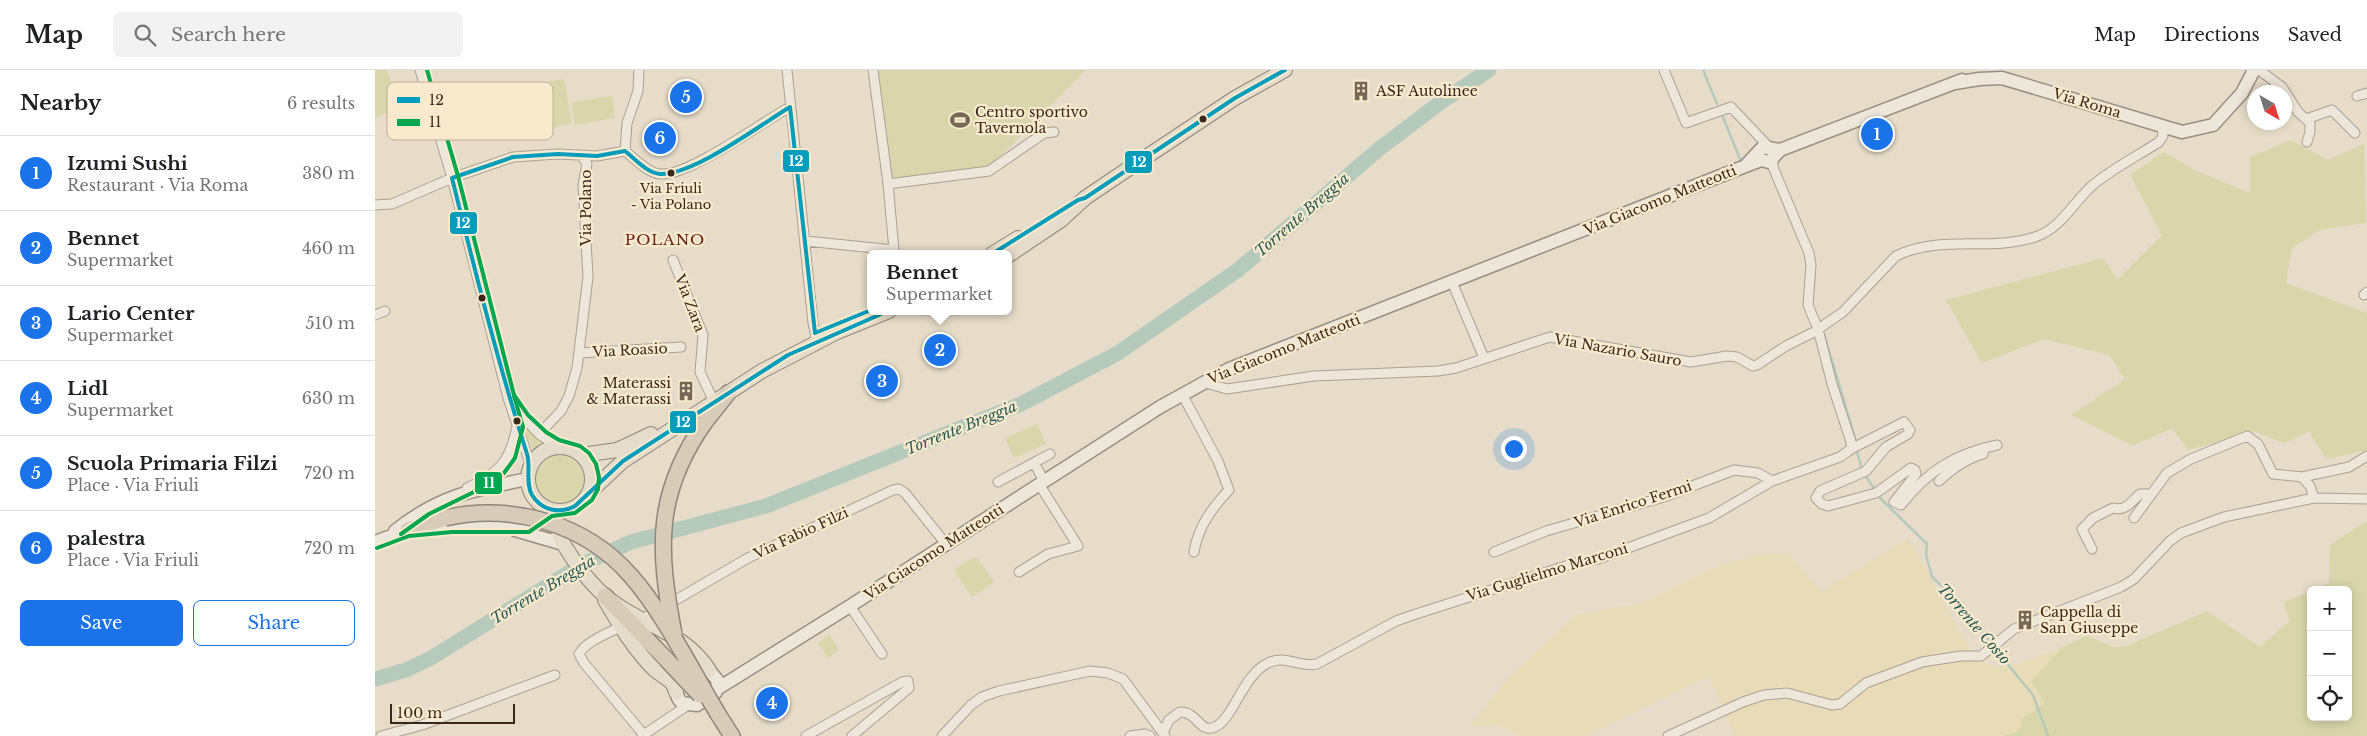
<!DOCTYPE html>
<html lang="en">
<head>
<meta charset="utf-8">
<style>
	:root { --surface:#fff; --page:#f2f2f2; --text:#202124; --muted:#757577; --line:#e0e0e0; --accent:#1a73e8 }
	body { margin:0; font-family:"Libre Baskerville",serif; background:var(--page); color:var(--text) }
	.controls { position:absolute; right:15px; bottom:15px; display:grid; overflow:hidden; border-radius:8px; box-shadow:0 2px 12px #0003 }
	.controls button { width:45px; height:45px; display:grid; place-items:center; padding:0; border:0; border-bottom:1px solid var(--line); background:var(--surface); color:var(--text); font:25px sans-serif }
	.compass { position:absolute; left:1872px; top:15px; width:45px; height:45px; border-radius:50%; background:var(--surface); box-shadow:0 2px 12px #0003; rotate:141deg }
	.scale { position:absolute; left:15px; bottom:12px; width:125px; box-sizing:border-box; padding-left:5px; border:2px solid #39281a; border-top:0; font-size:14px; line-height:18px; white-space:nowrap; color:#39281a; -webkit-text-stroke:4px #f9eacd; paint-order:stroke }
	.you { position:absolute; left:1138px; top:378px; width:18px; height:18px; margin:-12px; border:4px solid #fff; border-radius:50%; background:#1a73e8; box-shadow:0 0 0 8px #1a73e833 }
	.badge { display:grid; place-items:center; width:32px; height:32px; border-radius:50%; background:var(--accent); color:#fff; font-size:16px; font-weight:700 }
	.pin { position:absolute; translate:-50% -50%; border:2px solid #fff; box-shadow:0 1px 5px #0006 }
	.popup { position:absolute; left:492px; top:180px; width:145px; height:65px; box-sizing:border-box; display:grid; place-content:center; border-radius:8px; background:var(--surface); filter:drop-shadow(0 1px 4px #0005); font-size:16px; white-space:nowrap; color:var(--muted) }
	.popup b { font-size:19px; color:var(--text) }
	.popup::after { content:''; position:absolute; left:50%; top:100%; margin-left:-10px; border:10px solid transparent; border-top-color:var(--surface) }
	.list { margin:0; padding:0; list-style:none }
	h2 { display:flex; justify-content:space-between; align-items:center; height:65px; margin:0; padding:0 20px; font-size:21px }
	h2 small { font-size:16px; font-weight:400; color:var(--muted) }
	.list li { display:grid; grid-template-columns:32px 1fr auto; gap:15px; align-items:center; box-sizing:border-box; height:75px; padding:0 20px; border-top:1px solid var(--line) }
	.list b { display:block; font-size:19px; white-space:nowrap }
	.list p { margin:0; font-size:16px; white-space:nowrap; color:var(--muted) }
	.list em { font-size:16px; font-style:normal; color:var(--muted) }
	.actions { display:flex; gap:10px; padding:15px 20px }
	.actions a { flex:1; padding:11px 0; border:1px solid var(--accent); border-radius:8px; text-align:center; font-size:18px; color:var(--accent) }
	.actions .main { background:var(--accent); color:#fff }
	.icon { flex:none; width:28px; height:28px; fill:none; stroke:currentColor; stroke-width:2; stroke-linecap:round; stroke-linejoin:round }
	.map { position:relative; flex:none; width:1992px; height:666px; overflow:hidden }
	header { display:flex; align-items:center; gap:30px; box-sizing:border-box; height:70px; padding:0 25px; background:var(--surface); border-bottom:1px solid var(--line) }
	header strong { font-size:24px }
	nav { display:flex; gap:28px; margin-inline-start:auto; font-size:18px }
	.search { width:350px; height:45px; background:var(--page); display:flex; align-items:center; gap:12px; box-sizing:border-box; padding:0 18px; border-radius:8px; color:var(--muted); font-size:19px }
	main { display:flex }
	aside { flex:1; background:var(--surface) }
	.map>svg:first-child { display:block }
	.farmland { fill:#e8dbb7 }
	.green { fill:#d8d6aa }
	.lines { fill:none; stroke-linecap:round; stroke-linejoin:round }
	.stream { stroke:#b6cabc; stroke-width:2.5 }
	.river { stroke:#b6cabc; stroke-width:15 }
	.street-casing { stroke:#aba093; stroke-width:11 }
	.secondary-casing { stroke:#9a9083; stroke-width:15 }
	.primary-casing { stroke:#90867a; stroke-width:16 }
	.highway-casing { stroke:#90867a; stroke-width:18 }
	.street { stroke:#ede6db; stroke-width:9 }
	.secondary { stroke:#ede6db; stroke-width:12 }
	.primary { stroke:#e5dccc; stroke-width:14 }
	.highway { stroke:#d9cbba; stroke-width:15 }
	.highway-bridge-casing { stroke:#90867a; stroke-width:18; stroke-linecap:butt }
	.highway-bridge { stroke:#d9cbba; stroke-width:15 }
	.bus-1-casing { stroke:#f9eacd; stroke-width:8 }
	.bus-2-casing { stroke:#f9eacd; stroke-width:8 }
	.bus-1 { stroke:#069cbc; stroke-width:4 }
	.bus-2 { stroke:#00a651; stroke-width:4 }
	.bus-dot { fill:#39281a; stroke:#f9eacd; stroke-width:2 }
	.labels { text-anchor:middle; stroke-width:4.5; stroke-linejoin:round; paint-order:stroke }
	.bus-label { font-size:13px; fill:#39281a; stroke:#f9eacd }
	.poi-label { font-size:14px; fill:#39281a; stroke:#f9eacd; text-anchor:start }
	.street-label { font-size:14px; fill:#39281a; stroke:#f9eacd }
	.water-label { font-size:15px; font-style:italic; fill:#285b55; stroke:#f9eacd }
	.neighbourhood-label { font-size:15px; letter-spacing:1px; fill:#6a2215; stroke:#f9eacd }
	.key { fill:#f9eacd; stroke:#bfb097; stroke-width:1 }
	.key-label { font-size:14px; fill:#39281a }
	.line-badge { stroke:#f9eacd; stroke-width:2 }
	.badge-label { font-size:14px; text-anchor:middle; font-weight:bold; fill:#fff }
</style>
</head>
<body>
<header>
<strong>Map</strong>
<div class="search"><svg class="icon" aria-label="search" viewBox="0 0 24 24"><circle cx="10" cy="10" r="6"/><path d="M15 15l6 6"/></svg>Search here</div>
<nav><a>Map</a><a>Directions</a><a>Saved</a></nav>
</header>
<main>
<aside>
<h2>Nearby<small>6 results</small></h2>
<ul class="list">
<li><span class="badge">1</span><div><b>Izumi Sushi</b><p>Restaurant · Via Roma</p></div><em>380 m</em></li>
<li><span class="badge">2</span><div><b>Bennet</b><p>Supermarket</p></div><em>460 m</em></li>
<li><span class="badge">3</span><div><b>Lario Center</b><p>Supermarket</p></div><em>510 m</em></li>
<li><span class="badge">4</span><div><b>Lidl</b><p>Supermarket</p></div><em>630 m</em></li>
<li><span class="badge">5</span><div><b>Scuola Primaria Filzi</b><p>Place · Via Friuli</p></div><em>720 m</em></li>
<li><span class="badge">6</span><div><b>palestra</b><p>Place · Via Friuli</p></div><em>720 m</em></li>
</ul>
<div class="actions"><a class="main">Save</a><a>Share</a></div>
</aside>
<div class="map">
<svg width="1992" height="666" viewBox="0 0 1992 666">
	<rect width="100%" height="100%" fill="#e6dcc9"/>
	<path class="farmland" d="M1533 468 1599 587 1617 597H1634L1688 577 1656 611 1670 634 1648 648 1643 661 1628 666H1360L1334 606 1211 666H1144L1122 655 1095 656 1130 612 1200 545 1267 533 1332 500 1380 485 1414 484 1446 522Z"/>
	<path class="green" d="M0 0H11L27 35 0 48Z
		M504 0H711L613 99 513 112Z
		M189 9 197 53 175 58 166 13Z
		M237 26 240 48 200 55 196 32Z
		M1916 70 1953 90 1989 74 1991 153 1945 160 1917 178 1911 213 1992 243V380L1952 389 1934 362 1909 373 1881 362 1813 380 1797 358 1758 376 1696 345 1750 309 1734 285 1669 269 1607 293 1571 230 1728 188 1743 210 1787 165 1755 105 1789 82 1821 101 1875 123V87Z
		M147 354 171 373 159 382Z
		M662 354 671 374 639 388 630 368Z
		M161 409a24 24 0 1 1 48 0a24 24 0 1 1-48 0Z
		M1990 452H1992V666H1628L1643 661 1648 648 1670 634 1656 611 1688 577 1712 566 1738 577 1752 576 1832 541 1885 577 1915 551 1908 532 1936 521V647H1973V520H1938L1954 513 1955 475Z
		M601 486 619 512 597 527 579 500Z
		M454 565 464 580 453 588 443 573Z"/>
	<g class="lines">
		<path class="stream" d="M1328 0 1342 34
			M1348 47 1367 94
			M1449 264 1481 371
			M1482 382 1487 400
			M1490 405 1500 420
			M1503 426 1552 474 1551 485 1557 507 1581 529 1617 574
			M1620 579 1658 625 1673 666"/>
		<path class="river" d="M0 609 31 600 56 588 206 495 256 472 391 436 646 334 743 283 863 200 1004 79 1066 32 1114 0"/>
		<defs>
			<path id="street" d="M45 0 77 108 133 328 156 396
				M412 0 438 253 441 267 437 274
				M1289 0 1311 53 1356 37 1393 76
				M1884 0 1907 17 1923 42 1935 53V62L1932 72
				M1982 26 1992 23
				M1931 49 1957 40 1980 63
				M250 81 252 53 263 21 264 0
				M513 114 614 101 669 63 679 62
				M0 135 17 134 77 108 138 87 183 84 222 86 250 81C259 88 273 103 285 104 313 107 387 52 415 37
				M431 171 519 180 513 114 498 0
				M298 190 328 265 325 302 339 332
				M1077 212 1109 288
				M1989 225 1992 222
				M0 245 10 241
				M204 283 306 277
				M827 312 852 319 939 306 1063 301 1081 298 1175 267 1316 292 1352 286 1362 287 1378 296 1382 295 1411 276 1439 262 1468 242 1521 186C1565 164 1615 182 1660 167 1686 159 1699 131 1719 114 1739 98 1762 86 1784 72L1788 66 1787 57
				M807 324 843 391 854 420C837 438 823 457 819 482
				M140 339 164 364 183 377
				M164 364 186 341 194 326 202 298 213 207 208 115 212 94 207 86
				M1476 379 1529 352 1535 360 1533 364 1511 377 1491 401 1445 421 1441 428 1447 434 1453 436 1501 423 1536 398 1540 400 1541 404 1519 432 1526 435C1553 401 1579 384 1622 375
				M659 393 669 411
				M1927 407 1974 397 1992 386
				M1564 411C1577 399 1590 389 1608 384L1609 379
				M623 412 675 384
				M92 418C125 402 135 392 142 356
				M1759 448 1792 403 1816 389 1872 366 1883 374 1898 404 1927 407 1935 416 1939 428
				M1717 479 1707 459 1718 448 1738 438C1750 442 1757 431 1765 424H1776
				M1119 482 1171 461 1289 427 1359 400 1383 403 1397 411
				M644 502 673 484 703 476 664 414
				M475 536 507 584
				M268 549 373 488 518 420 524 419 530 423 571 474
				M247 556C234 563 211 571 204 584L209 593 269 665
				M788 663 794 650 805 642C822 642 824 661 837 658 858 653 866 606 893 593 910 584 925 598 942 594L1021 551 1038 545 1197 494 1223 489 1334 448 1397 411 1465 387 1476 379V372L1457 314 1443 259 1433 235 1436 195 1434 183 1398 97V88
				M6 666 47 655 180 605
				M267 666 313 635
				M431 666 527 612 533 611 534 618 477 666
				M567 666 596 635 607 627 624 621 715 601 733 603 748 609 790 666
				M755 666 770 664 775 666
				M1293 666 1368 632 1389 625 1412 623 1457 635 1465 634 1491 613 1547 592 1586 586H1606L1639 559 1746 517 1759 509 1795 471 1806 463 1849 447 1939 428 1992 429"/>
			<path id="secondary" d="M1580 13 1604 9 1627 8 1807 62 1838 55 1867 23 1879 0
				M1386 90 1394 92 1405 80 1587 10
				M1372 94 1388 77 1405 80
				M140 460 188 474
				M20 461C65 425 98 420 153 409
				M0 472 33 460 77 456 148 457 157 454 168 447
				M334 600 343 611 341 622 322 635 307 633C290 617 318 599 334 600Z
				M342 619 475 536 785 337 854 299 1386 90"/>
			<path id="primary" d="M617 184 643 168
				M634 185 686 150 710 128 747 103 860 28 910 0
				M153 409a32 32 0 1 1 64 0a32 32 0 1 1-64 0Z
				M207 385 242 380 276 364
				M215 422 248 391 387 301 462 262 514 241
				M175 440C182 451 182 464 189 475 199 492 215 513 230 526 265 556 307 559 334 600
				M230 530C244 554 260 581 280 600 288 607 299 610 301 622"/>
			<path id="highway" d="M330 352 353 323
				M33 460 70 448
				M230 526 291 589
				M343 644 357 666"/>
		</defs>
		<use href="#street" class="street-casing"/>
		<use href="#secondary" class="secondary-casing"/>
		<use href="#primary" class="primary-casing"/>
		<use href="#highway" class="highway-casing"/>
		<use href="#street" class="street"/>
		<use href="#secondary" class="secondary"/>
		<use href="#primary" class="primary"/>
		<use href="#highway" class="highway"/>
		<defs>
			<path id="highway-bridge" d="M70 448C137 433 210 453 256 506 288 542 317 601 343 644
				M299 564C283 481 279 424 330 352
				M291 589 325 625"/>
		</defs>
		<use href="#highway-bridge" class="highway-bridge-casing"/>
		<use href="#highway-bridge" class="highway-bridge"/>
		<defs>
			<path id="bus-1" d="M617 184 703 130 710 128 860 28 910 0
				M496 240 440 263 415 37C385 55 319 105 285 104 272 103 260 89 250 81L222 86 183 84 138 87 77 108C100 201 123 293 152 384 156 397 150 413 157 425 167 441 185 444 200 436L248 391 413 285 513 241"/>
			<path id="bus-2" d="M26 464 54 444 107 418 129 403 140 388 148 357 139 326
				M2 478 34 466 77 462H154L177 446 200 443 217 430 223 419 224 407 221 394 214 383 205 376 184 370 171 362 153 345 139 325 83 106 52 0"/>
		</defs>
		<use href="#bus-1" class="bus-1-casing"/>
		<use href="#bus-2" class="bus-2-casing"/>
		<use href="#bus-1" class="bus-1"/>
		<use href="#bus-2" class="bus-2"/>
	</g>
	<defs>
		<symbol id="building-bare" viewBox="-9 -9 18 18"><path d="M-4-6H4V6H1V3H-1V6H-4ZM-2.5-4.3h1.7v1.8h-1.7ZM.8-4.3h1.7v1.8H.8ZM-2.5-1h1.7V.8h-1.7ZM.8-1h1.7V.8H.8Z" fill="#766757" stroke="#f9eacd" stroke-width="2.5" paint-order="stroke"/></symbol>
		<symbol id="stadium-bare" viewBox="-9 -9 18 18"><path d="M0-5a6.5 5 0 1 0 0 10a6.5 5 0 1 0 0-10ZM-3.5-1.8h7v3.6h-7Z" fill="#766757" stroke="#f9eacd" stroke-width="2.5" paint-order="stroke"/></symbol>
	</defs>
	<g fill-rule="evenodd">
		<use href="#building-bare" x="972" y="7" width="28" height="28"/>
		<use href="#stadium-bare" x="571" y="36" width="28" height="28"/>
		<use href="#building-bare" x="297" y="307" width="28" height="28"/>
		<use href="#building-bare" x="1636" y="536" width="28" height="28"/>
	</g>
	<g class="bus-dot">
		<circle cx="828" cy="49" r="4.5"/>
		<circle cx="296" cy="103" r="4.5"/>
		<circle cx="107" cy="228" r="4.5"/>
		<circle cx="142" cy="351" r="4.5"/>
	</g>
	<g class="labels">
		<g class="bus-label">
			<text x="296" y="123">Via Friuli<tspan x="296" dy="16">- Via Polano</tspan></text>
		</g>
		<g class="poi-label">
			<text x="1001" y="26">ASF Autolinee</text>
			<text x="600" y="47">Centro sportivo<tspan x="600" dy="16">Tavernola</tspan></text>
			<text x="296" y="318" text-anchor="end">Materassi<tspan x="296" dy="16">&amp; Materassi</tspan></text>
			<text x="1665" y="547">Cappella di<tspan x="1665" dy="16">San Giuseppe</tspan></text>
		</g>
		<g class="street-label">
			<text transform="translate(1712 33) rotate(17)" y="5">Via Roma</text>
			<text transform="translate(1285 130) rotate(-22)" y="5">Via Giacomo Matteotti</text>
			<text transform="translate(211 138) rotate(-90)" y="5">Via Polano</text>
			<text transform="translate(315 233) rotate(69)" y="5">Via Zara</text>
			<text transform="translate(909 279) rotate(-22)" y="5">Via Giacomo Matteotti</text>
			<text transform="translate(255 280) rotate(-3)" y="5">Via Roasio</text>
			<text transform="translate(1243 280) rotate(10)" y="5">Via Nazario Sauro</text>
			<text transform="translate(1258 434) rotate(-18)" y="5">Via Enrico Fermi</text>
			<text transform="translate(426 463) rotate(-25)" y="5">Via Fabio Filzi</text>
			<text transform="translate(559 482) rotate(-33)" y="5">Via Giacomo Matteotti</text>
			<text transform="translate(1172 502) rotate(-17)" y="5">Via Guglielmo Marconi</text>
		</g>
		<g class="water-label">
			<text transform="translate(927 145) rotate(-41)" y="5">Torrente Breggia</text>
			<text transform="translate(586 358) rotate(-22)" y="5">Torrente Breggia</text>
			<text transform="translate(168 520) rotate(-31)" y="5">Torrente Breggia</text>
			<text transform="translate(1599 554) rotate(49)" y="5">Torrente Cosio</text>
		</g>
		<g class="neighbourhood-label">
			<text x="290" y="175">POLANO</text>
		</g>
	</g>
	<rect x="12" y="12" width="166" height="58" rx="8" class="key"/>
	<rect x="22" y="27" width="23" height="6" fill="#069cbc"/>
	<rect x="22" y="49" width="23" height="7" fill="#00a651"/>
	<g class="key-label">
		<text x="54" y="35">12</text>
		<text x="54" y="57">11</text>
	</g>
	<g class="line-badge">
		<rect x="407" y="79" width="28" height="24" rx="5" fill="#069cbc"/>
		<rect x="749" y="80" width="29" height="24" rx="5" fill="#069cbc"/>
		<rect x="74" y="141" width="29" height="24" rx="5" fill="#069cbc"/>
		<rect x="294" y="340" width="28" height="24" rx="5" fill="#069cbc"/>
		<rect x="99" y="401" width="29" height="24" rx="5" fill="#00a651"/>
	</g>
	<g class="badge-label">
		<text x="421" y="96">12</text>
		<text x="764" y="97">12</text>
		<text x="88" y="158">12</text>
		<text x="308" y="357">12</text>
		<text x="114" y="418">11</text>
	</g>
</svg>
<div class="controls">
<button>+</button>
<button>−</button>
<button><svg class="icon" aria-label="locate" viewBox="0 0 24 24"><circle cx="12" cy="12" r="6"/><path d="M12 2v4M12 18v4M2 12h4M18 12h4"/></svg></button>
</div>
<svg class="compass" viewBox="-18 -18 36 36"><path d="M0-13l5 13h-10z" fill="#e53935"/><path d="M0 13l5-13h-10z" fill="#757577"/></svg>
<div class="scale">100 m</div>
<div class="you"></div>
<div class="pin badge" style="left:1502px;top:64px">1</div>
<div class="pin badge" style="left:565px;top:280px">2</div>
<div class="popup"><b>Bennet</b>Supermarket</div>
<div class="pin badge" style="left:507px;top:311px">3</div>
<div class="pin badge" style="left:397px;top:633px">4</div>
<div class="pin badge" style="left:311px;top:27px">5</div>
<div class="pin badge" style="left:285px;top:68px">6</div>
</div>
</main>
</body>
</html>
